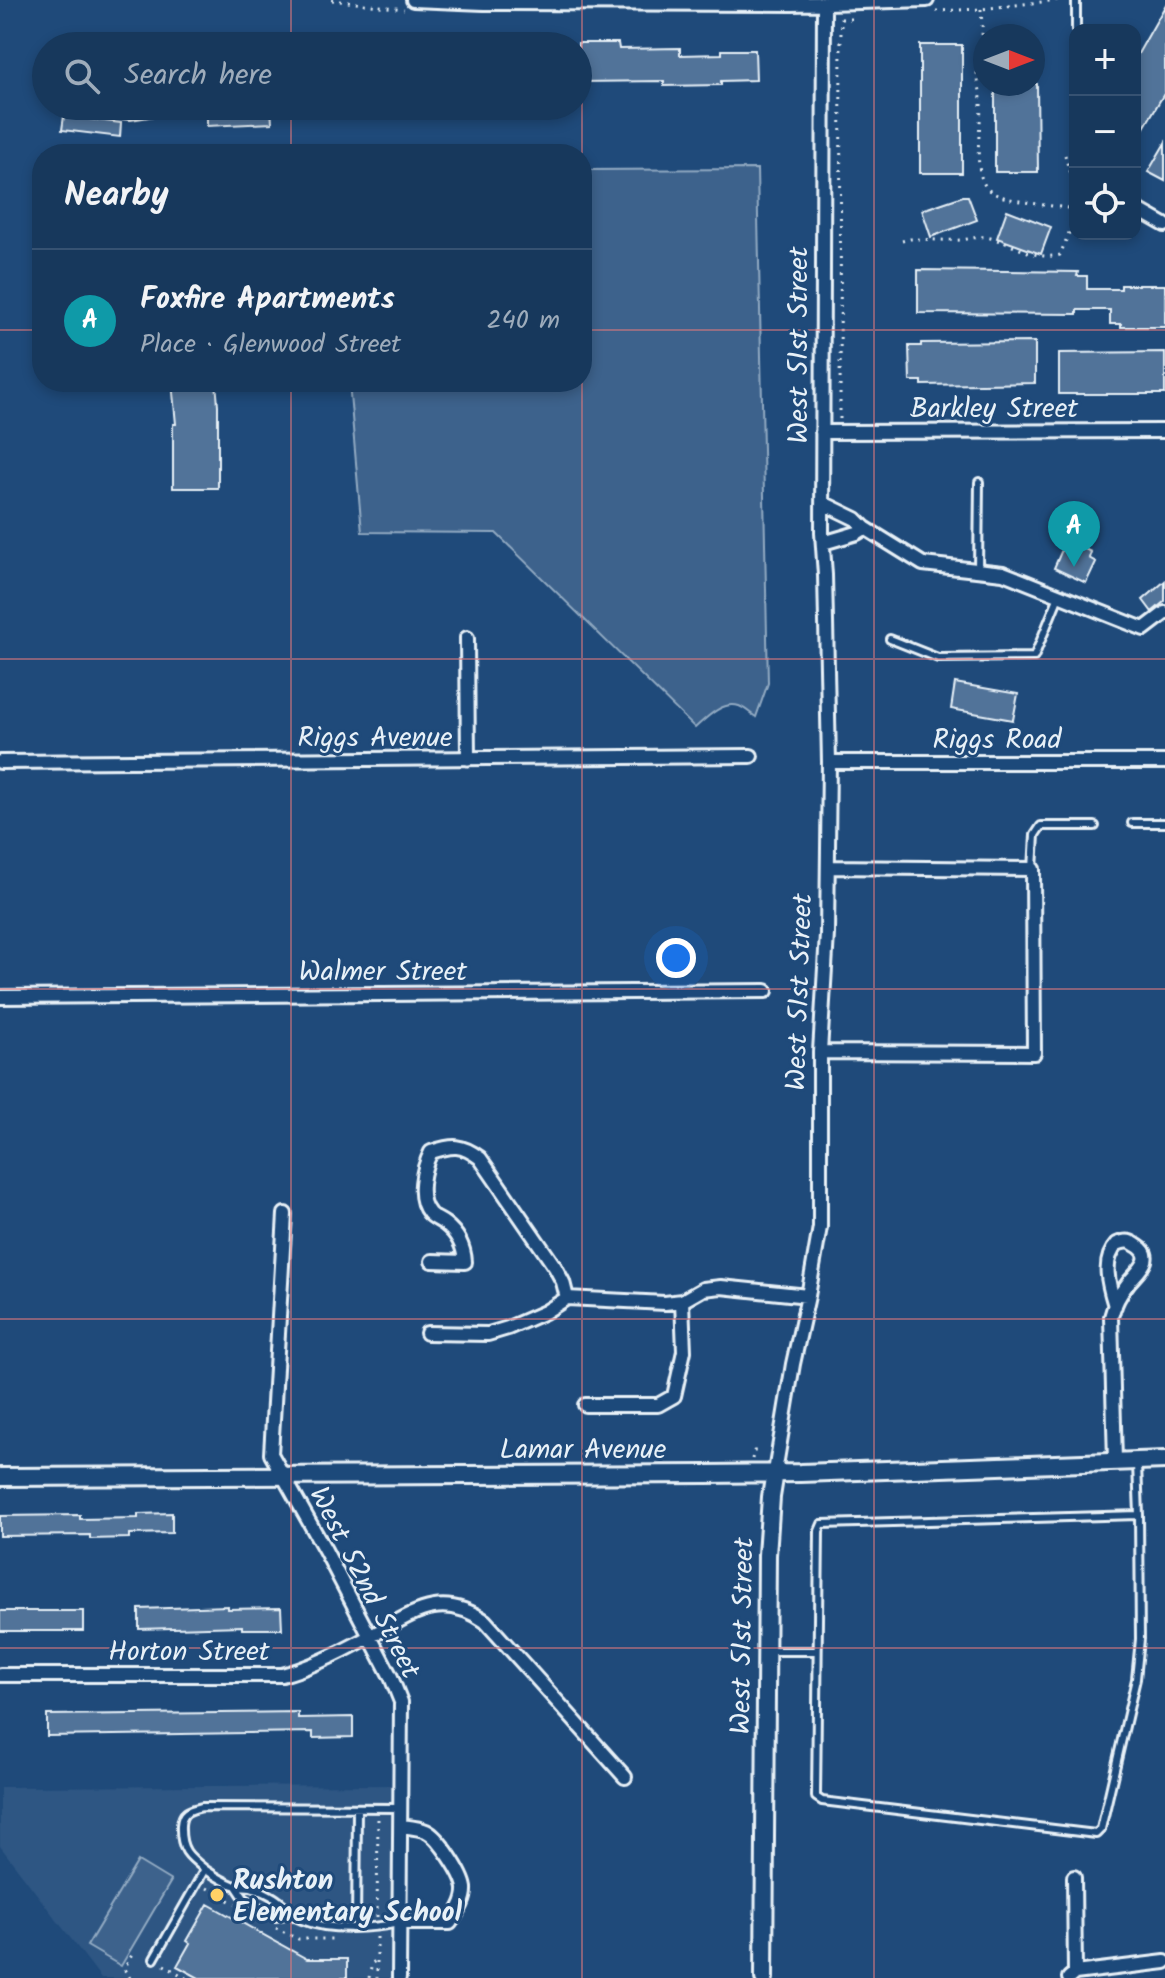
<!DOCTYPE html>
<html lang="en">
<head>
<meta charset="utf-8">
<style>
	:root { --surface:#17385c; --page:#203f62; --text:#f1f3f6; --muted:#9eacbb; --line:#365272; --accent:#ffd166 }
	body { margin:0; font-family:Kalam,sans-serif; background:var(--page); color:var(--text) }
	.controls { position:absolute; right:24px; top:24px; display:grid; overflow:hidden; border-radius:16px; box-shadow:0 4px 12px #0003 }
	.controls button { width:72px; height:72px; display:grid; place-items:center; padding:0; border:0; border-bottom:2px solid var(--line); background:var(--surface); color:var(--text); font:40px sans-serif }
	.compass { position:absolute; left:973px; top:24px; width:72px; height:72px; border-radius:50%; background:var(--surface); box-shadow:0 4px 12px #0003; rotate:90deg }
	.you { position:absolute; left:676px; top:958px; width:28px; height:28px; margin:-20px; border:6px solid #fff; border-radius:50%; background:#1a73e8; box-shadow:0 0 0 12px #1a73e833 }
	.badge { display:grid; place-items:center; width:52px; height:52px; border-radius:50%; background:var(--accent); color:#fff; font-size:26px; font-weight:700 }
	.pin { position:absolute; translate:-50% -66px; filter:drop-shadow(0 2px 4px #0008) }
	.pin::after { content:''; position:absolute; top:42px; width:28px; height:24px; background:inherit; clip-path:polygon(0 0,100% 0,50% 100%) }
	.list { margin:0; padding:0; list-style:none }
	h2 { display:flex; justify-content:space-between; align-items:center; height:104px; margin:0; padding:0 32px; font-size:34px }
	h2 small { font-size:26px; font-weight:400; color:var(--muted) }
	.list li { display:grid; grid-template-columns:52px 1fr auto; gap:24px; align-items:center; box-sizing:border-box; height:144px; padding:0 32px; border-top:2px solid var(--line) }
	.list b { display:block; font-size:30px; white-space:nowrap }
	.list p { margin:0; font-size:26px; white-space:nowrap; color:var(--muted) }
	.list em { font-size:26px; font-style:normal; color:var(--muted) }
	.icon { flex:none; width:44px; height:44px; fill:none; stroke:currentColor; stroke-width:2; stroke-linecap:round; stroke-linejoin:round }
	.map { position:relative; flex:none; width:1165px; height:1978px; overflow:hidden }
	.search { position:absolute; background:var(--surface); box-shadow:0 4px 12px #0003; left:32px; top:32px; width:560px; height:88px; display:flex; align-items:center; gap:20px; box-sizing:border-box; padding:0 28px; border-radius:44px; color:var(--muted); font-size:30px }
	.panel { position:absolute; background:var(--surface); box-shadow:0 4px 12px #0003; left:32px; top:144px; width:560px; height:248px; border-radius:32px }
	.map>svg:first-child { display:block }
	.built { fill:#2e5683 }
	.green { fill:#3c628c; stroke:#92aac2; stroke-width:2 }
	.building { fill:#517399; stroke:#e8f1f8; stroke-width:2 }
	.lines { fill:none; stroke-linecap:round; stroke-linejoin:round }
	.service-casing { stroke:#e8f1f8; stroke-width:12 }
	.minor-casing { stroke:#e8f1f8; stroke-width:18 }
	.tertiary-casing { stroke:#e8f1f8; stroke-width:22 }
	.path { stroke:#e8f1f8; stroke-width:3; stroke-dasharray:2 6; stroke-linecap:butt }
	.service { stroke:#1f4a7a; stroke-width:6 }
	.minor { stroke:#1f4a7a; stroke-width:12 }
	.tertiary { stroke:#1f4a7a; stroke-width:16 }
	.grid { fill:none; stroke:#dd787b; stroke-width:2; stroke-opacity:0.55 }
	.poi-dot { fill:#ffd166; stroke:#1f4a7a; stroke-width:3 }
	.labels { text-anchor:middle; stroke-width:6; stroke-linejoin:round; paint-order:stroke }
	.street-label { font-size:28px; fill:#e8f1f8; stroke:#1f4a7a }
	.poi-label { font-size:28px; font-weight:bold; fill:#e8f1f8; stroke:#1f4a7a; text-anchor:start }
</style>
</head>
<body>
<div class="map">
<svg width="1165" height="1978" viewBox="0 0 1165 1978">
	<rect width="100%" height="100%" fill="#1f4a7a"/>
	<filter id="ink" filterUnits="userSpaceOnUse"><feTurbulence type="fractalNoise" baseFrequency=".0125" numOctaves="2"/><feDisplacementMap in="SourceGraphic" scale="16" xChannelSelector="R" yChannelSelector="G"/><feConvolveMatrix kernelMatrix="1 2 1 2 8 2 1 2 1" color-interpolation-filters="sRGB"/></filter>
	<g filter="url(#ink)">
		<path class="built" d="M397 1785 394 1978H101L0 1846V1787Z"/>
		<path class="green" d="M757 169 768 683 756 717C751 714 745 708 739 706 722 701 706 718 695 728L496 533 362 532 349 382H582V170Z
			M138 1861 171 1881 121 1966 87 1946Z"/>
		<path class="building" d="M1165 6V92L1135 143V59Z
			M578 43H618L619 49 680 48V55L722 54V50H755L756 80 721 81V85L664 86V81L578 82Z
			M920 45H962V173H920Z
			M995 84H1037L1038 172H995Z
			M271 108 272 123 207 126V111Z
			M64 116 121 123 120 137 62 130Z
			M1165 143V181L1148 172Z
			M963 196H968L977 220 931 237 922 210Z
			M1007 210 1051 227 1041 254 997 238Z
			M918 270 1078 272 1077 276H1087V289H1121V285H1165V327H1121V324H1110V310H1077V314L918 313Z
			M1035 342V383L922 385V381H910L909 346H921V343Z
			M1165 352V394H1059V353Z
			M172 382H216L218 405V488H173V424H176Z
			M1072 543 1091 552 1089 558 1096 562 1086 583 1054 568 1064 545 1070 548Z
			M1165 581V601L1152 612 1143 600Z
			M955 683 1018 694 1013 720 951 709Z
			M172 1513V1533L129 1534V1538L90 1539V1535L0 1536V1516L80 1515V1519L138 1518V1514Z
			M228 1606V1609L281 1608 282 1629H242V1626L139 1629V1609Z
			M0 1611H83V1631H0Z
			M298 1712V1718L353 1717V1737L313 1738V1732L47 1736V1715Z
			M208 1904 307 1959H347V1978H199L177 1966 190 1943 187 1941Z"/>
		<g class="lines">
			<defs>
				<path id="service" d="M1076 0V30
					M71 108 130 115 160 110
					M978 570 979 482
					M890 639 938 658 1034 657 1059 596
					M1132 823H1165
					M1033 869 1035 835 1041 826H1095
					M1137 1464 1139 1515 1140 1639 1136 1679 1101 1829 1096 1834 822 1801 816 1797 819 1531 822 1524 1139 1515
					M768 1651H817
					M236 1886 244 1898 275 1917 290 1914
					M399 1923C371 1929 328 1931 302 1920 287 1915 289 1908 279 1901 273 1896 259 1889 251 1887 245 1886 239 1887 233 1885 223 1881 215 1876 206 1870 188 1856 180 1850 181 1825 182 1811 190 1810 202 1807L401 1808
					M356 1927 357 1809
					M154 1959 205 1869"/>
				<path id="minor" d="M413 0 484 3 793 4 927 0
					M1135 208 1165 225
					M822 432 1165 431
					M823 503 856 519 865 528 923 564 1003 573 1144 629 1165 613
					M823 543 857 533 865 528
					M467 638 468 759
					M0 762 751 756
					M829 762H1165
					M0 997 766 991
					M820 1052 1034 1053 1033 869 828 867
					M285 1214 271 1454 325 1550 391 1677 401 1702 399 1978
					M432 1261 465 1262C464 1246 458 1234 445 1224 440 1220 433 1218 429 1213 416 1198 423 1168 431 1152 453 1145 461 1144 480 1158L555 1267 563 1282 567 1298
					M1115 1306C1109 1286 1101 1261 1117 1244 1124 1241 1129 1240 1136 1245 1157 1257 1138 1271 1129 1282 1121 1292 1114 1304 1111 1317L1115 1461
					M427 1333 488 1334 508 1328 545 1312 567 1298 665 1303 682 1301 703 1289 721 1287 808 1296
					M585 1405H658L674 1396 684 1351 682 1301
					M775 1472 793 1364 808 1296 820 1227V1052L827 934 829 762 825 575 822 533 824 4
					M0 1675H282C312 1667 340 1653 367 1638 410 1616 438 1589 485 1621L625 1777
					M1074 1877 1075 1973
					M399 1923H450C457 1914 466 1901 465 1888 463 1874 439 1837 426 1831 419 1828 408 1827 401 1826
					M1069 1978 1075 1973 1165 1962"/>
				<path id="tertiary" d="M0 1477 706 1474 801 1473 1165 1460
					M764 1978 767 1555 771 1497 775 1472"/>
			</defs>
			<use href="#service" class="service-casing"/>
			<use href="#minor" class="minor-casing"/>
			<use href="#tertiary" class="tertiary-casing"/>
			<path class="path" d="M332 0 404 9
				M981 9C981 17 983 26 982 34 980 46 977 58 977 71 977 81 981 91 981 101 982 123 970 176 990 191 1005 202 1056 206 1075 209
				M936 11 981 9 1058 0
				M1065 155 1070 174 1075 180
				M902 241 910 239C927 239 944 241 961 240 970 239 977 236 986 237 1012 242 1033 261 1060 255L1075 218
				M840 419 841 19H852L855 16
				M752 1459 754 1451H757
				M207 1888 235 1904
				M377 1917 378 1817
				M276 1928 298 1939H337
				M377 1937V1978
				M164 1965 186 1978
				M130 1978 124 1969 133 1953
				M369 1978 372 1963 377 1960"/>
			<use href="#service" class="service"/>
			<use href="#minor" class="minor"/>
			<use href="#tertiary" class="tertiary"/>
		</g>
	</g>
	<path class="grid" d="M291 0V46M582 0V1978M874 0V1978M291 106V154M0 330H42M582 330H1165M291 382V1978M0 659H1165M0 989H1165M0 1319H1165M0 1648H1165"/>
	<circle class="poi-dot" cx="217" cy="1895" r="8"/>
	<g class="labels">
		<g class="street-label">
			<text transform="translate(797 345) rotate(-90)" y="10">West 51st Street</text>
			<text x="994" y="417">Barkley Street</text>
			<text x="375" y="746">Riggs Avenue</text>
			<text x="997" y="748">Riggs Road</text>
			<text x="383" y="980">Walmer Street</text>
			<text transform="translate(798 992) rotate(-88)" y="10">West 51st Street</text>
			<text x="583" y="1458">Lamar Avenue</text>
			<text transform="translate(366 1582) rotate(63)" y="10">West 52nd Street</text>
			<text transform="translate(741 1636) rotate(-89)" y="10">West 51st Street</text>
			<text x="189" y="1660">Horton Street</text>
		</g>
		<g class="poi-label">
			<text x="233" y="1889">Rushton<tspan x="233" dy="32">Elementary School</tspan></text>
		</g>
	</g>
</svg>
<div class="controls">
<button>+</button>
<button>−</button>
<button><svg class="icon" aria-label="locate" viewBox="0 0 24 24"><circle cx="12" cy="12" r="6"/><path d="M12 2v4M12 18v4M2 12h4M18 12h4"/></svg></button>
</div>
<svg class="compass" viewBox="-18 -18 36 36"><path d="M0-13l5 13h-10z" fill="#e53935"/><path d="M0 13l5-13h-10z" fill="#9eacbb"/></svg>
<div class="you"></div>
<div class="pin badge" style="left:1074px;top:567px;background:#0f9aa8">A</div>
<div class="search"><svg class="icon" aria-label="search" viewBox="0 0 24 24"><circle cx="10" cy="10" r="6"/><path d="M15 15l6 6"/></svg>Search here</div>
<section class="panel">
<h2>Nearby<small></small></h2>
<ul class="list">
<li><span class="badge" style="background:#0f9aa8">A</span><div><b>Foxfire Apartments</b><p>Place · Glenwood Street</p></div><em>240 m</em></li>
</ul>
</section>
</div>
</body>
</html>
